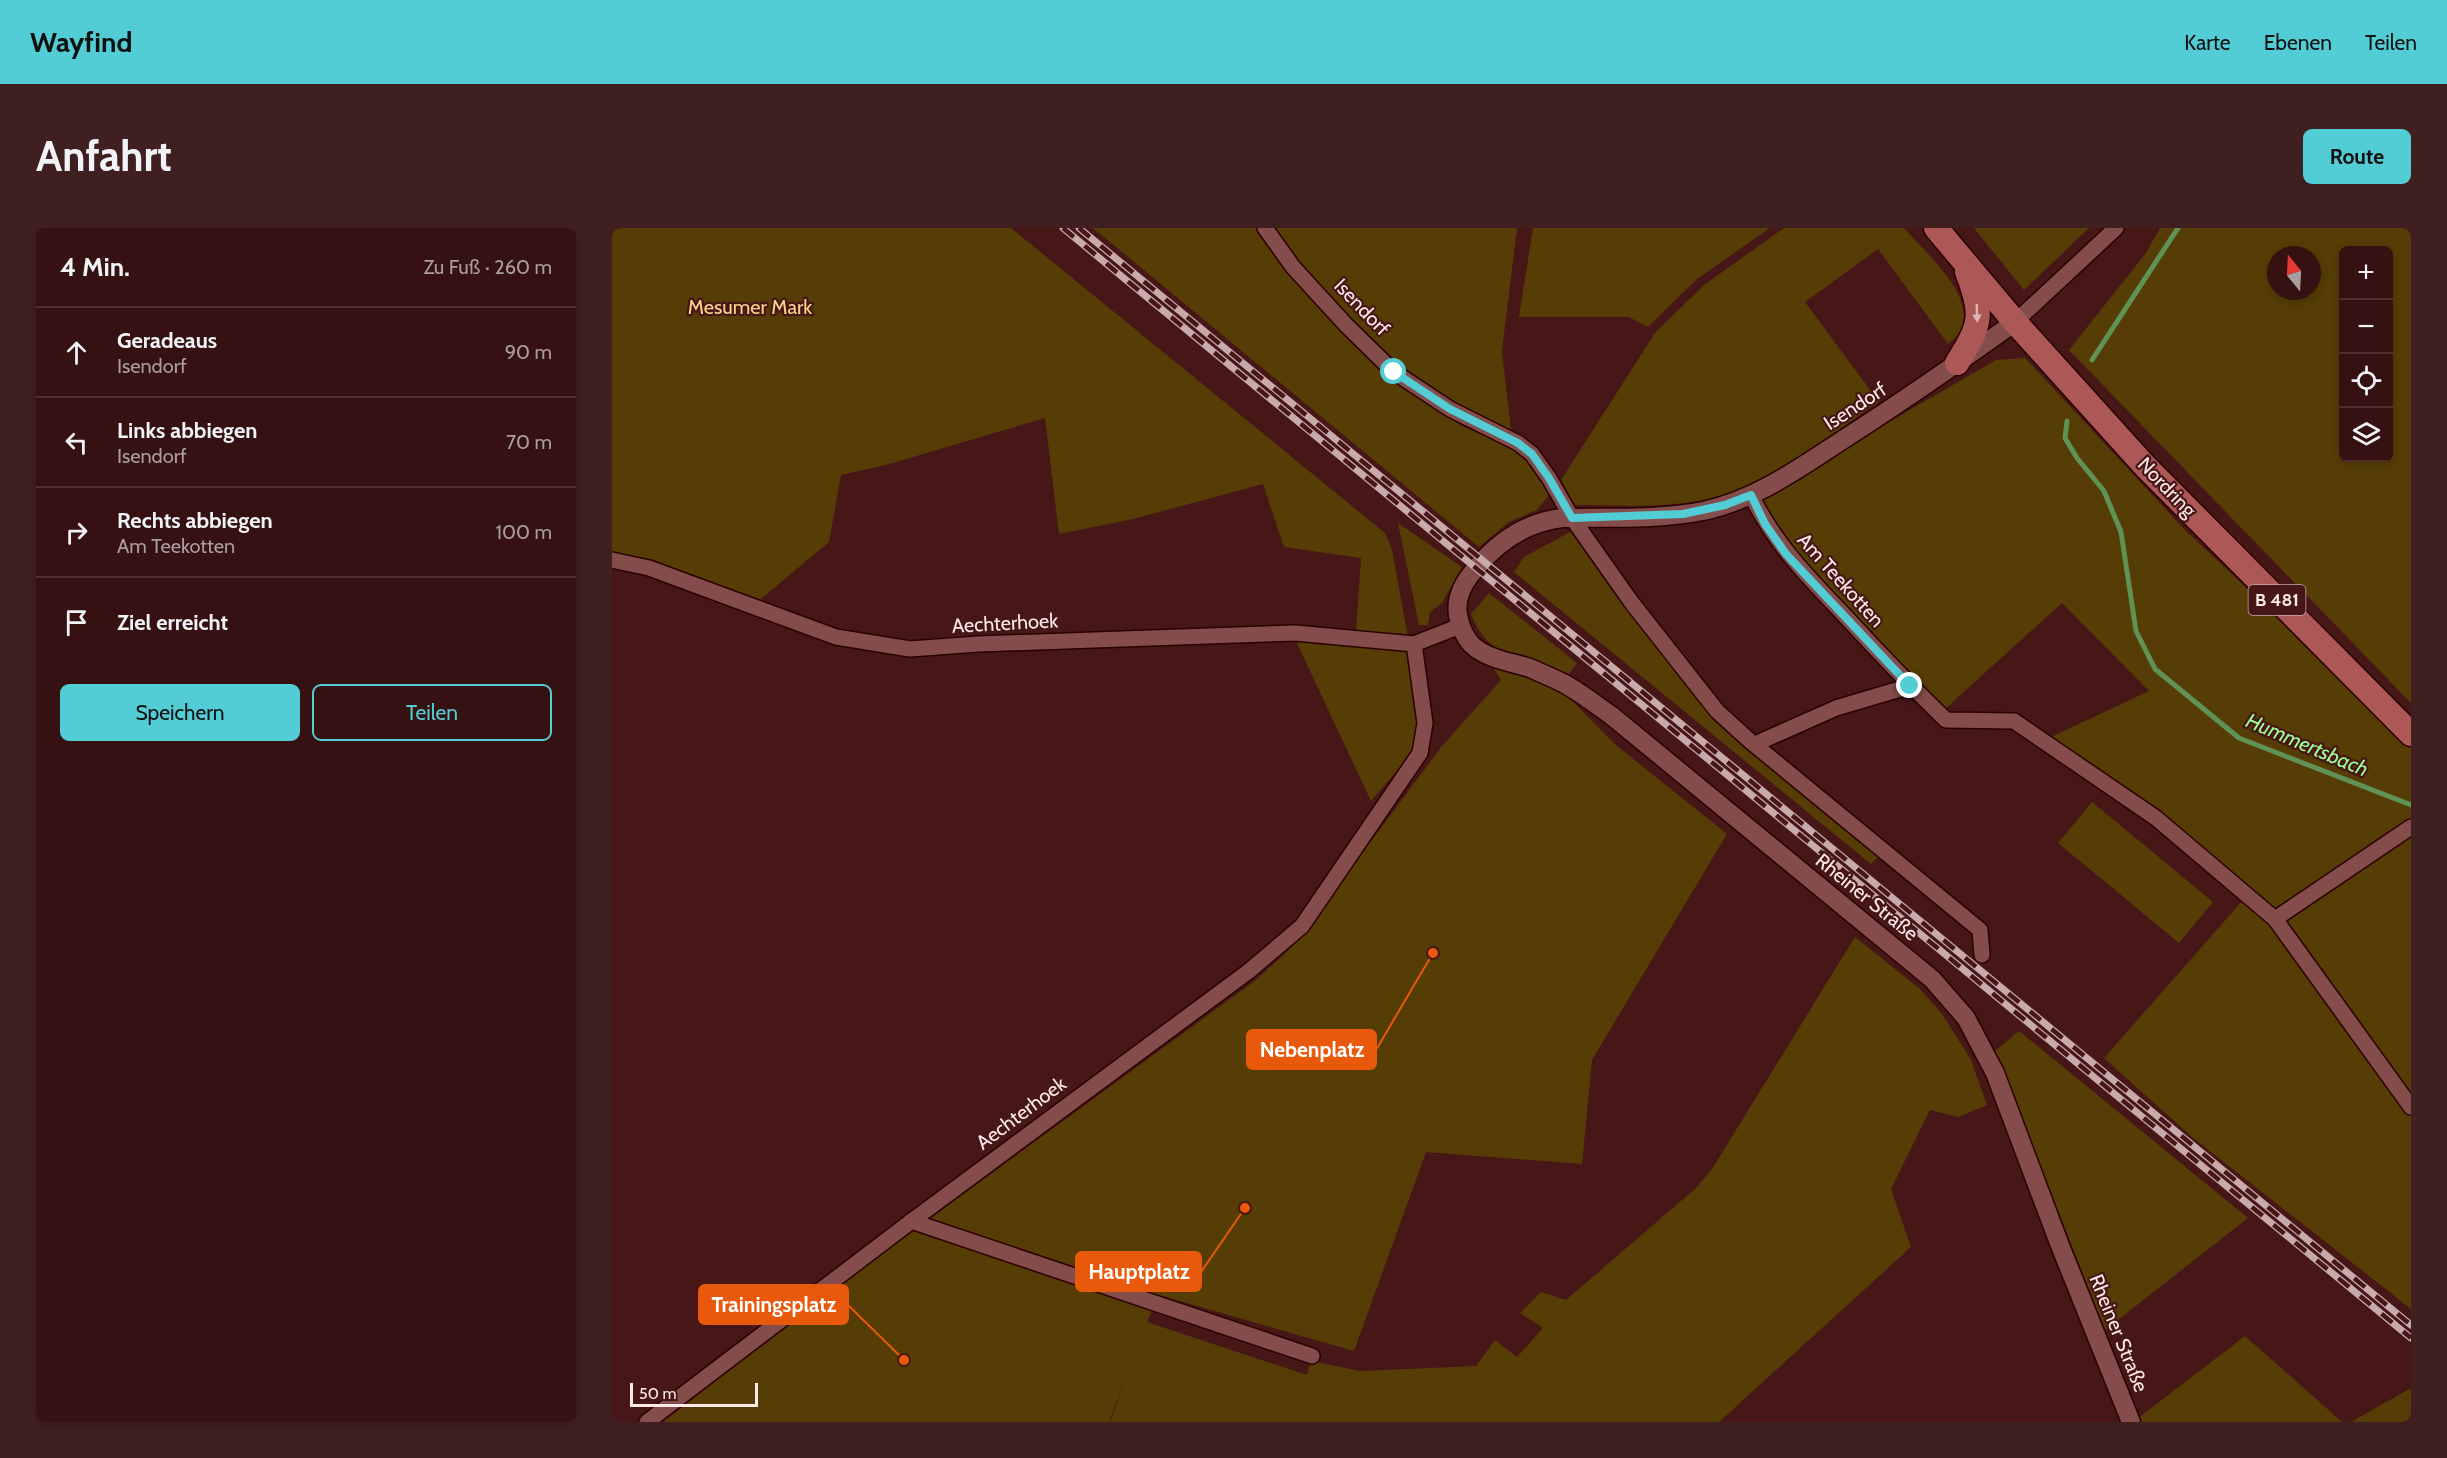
<!DOCTYPE html>
<html lang="de">
<head>
<meta charset="utf-8">
<style>
	:root { --surface:#351112; --page:#401f20; --text:#f1f3f6; --muted:#aa9d9f; --line:#4f3132; --accent:#52ccd5 }
	body { margin:0; font-family:Cabin,sans-serif; background:var(--page); color:var(--text) }
	.controls { position:absolute; right:18px; top:18px; display:grid; overflow:hidden; border-radius:9px; box-shadow:0 3px 9px #0003 }
	.controls button { width:54px; height:54px; display:grid; place-items:center; padding:0; border:0; border-bottom:2px solid var(--line); background:var(--surface); color:var(--text); font:30px sans-serif }
	.compass { position:absolute; left:1655px; top:18px; width:54px; height:54px; border-radius:50%; background:var(--surface); box-shadow:0 3px 9px #0003; rotate:342deg }
	.scale { position:absolute; left:18px; bottom:15px; width:128px; box-sizing:border-box; padding-left:6px; border:3px solid #fee9e8; border-top:0; font-size:16px; line-height:21px; white-space:nowrap; color:#fee9e8; -webkit-text-stroke:4px #471718; paint-order:stroke }
	.stop { position:absolute; width:18px; height:18px; margin:-14px; border:4px solid #52ccd5; border-radius:50%; background:#fff }
	.stop.end { background:#52ccd5; border-color:#fff; box-shadow:0 2px 6px #0008 }
	.list { margin:0; padding:0; list-style:none }
	h2 { display:flex; justify-content:space-between; align-items:center; height:78px; margin:0; padding:0 24px; font-size:26px }
	h2 small { font-size:20px; font-weight:400; color:var(--muted) }
	.list li { display:grid; grid-template-columns:39px 1fr auto; gap:18px; align-items:center; box-sizing:border-box; height:90px; padding:0 24px; border-top:2px solid var(--line) }
	.list b { display:block; font-size:22px; white-space:nowrap }
	.list p { margin:0; font-size:20px; white-space:nowrap; color:var(--muted) }
	.list em { font-size:20px; font-style:normal; color:var(--muted) }
	.actions { display:flex; gap:12px; padding:18px 24px }
	.actions a { flex:1; padding:14px 0; border:2px solid var(--accent); border-radius:9px; text-align:center; font-size:21px; color:var(--accent) }
	.actions .main { background:var(--accent); color:#111 }
	.icon { flex:none; width:33px; height:33px; fill:none; stroke:currentColor; stroke-width:2; stroke-linecap:round; stroke-linejoin:round }
	.map { position:relative; flex:none; width:1799px; height:1194px; overflow:hidden; border-radius:9px }
	header { display:flex; align-items:center; gap:36px; box-sizing:border-box; height:84px; padding:0 30px; background:var(--accent); color:#111 }
	header strong { font-size:28px }
	nav { display:flex; gap:33px; margin-inline-start:auto; font-size:21px }
	.intro { display:flex; align-items:center; justify-content:space-between; box-sizing:border-box; height:144px; padding:0 36px }
	h1 { margin:0; font-size:42px }
	.button { padding:15px 27px; border-radius:9px; background:var(--accent); color:#111; font-size:21px; font-weight:700 }
	main { display:flex; gap:36px; padding:0 36px }
	aside { flex:1; background:var(--surface); border-radius:9px; box-shadow:0 3px 9px #0003 }
	.map>svg:first-child { display:block }
	.green { fill:#553d05; fill-rule:evenodd }
	.lines { fill:none; stroke-linecap:round; stroke-linejoin:round }
	.stream { stroke:#609256; stroke-width:5 }
	.minor-casing { stroke:#2b0003; stroke-width:18 }
	.tertiary-casing { stroke:#2b0003; stroke-width:21 }
	.primary-casing { stroke:#2b0003; stroke-width:27 }
	.minor { stroke:#844d4b; stroke-width:15 }
	.tertiary { stroke:#844d4b; stroke-width:18 }
	.primary { stroke:#ac5856; stroke-width:24 }
	.rail-casing { stroke:#c7aaa9; stroke-width:7 }
	.rail { stroke:#471718; stroke-width:4.5; stroke-dasharray:14; stroke-linecap:butt }
	.oneway { fill:#e1b6b5 }
	.route { stroke:#52ccd5; stroke-width:8 }
	.labels { text-anchor:middle; stroke-width:4.5; stroke-linejoin:round; paint-order:stroke }
	.shield { fill:#471718; stroke:#c7aaaa; stroke-width:1.5 }
	.shield-label { font-size:18px; font-weight:bold; fill:#fee9e8 }
	.park-label { font-size:20px; fill:#fbd389; stroke:#471718 }
	.street-label { font-size:20px; fill:#fee9e8; stroke:#471718 }
	.water-label { font-size:21px; font-style:italic; fill:#9bfe91; stroke:#471718 }
	.leader { fill:none; stroke:#e8590c; stroke-width:2 }
	.callout-dot { fill:#e8590c; stroke:#471718; stroke-width:2 }
	.callout { fill:#e8590c; stroke:#e8590c; stroke-width:2 }
	.callout-label { font-size:21px; text-anchor:middle; font-weight:bold; fill:#fff }
</style>
</head>
<body>
<header>
<strong>Wayfind</strong>
<nav><a>Karte</a><a>Ebenen</a><a>Teilen</a></nav>
</header>
<div class="intro"><h1>Anfahrt</h1><a class="button">Route</a></div>
<main>
<aside>
<h2>4 Min.<small>Zu Fuß · 260 m</small></h2>
<ul class="list">
<li><svg class="icon" aria-label="ahead" viewBox="0 0 24 24"><path d="M12 20V5M6 11l6-6 6 6"/></svg><div><b>Geradeaus</b><p>Isendorf</p></div><em>90 m</em></li>
<li><svg class="icon" aria-label="left" viewBox="0 0 24 24"><path d="M17 20v-9H6M10 6l-5 5 5 5"/></svg><div><b>Links abbiegen</b><p>Isendorf</p></div><em>70 m</em></li>
<li><svg class="icon" aria-label="right" viewBox="0 0 24 24"><path d="M7 20v-9h11M14 6l5 5-5 5"/></svg><div><b>Rechts abbiegen</b><p>Am Teekotten</p></div><em>100 m</em></li>
<li><svg class="icon" aria-label="arrive" viewBox="0 0 24 24"><path d="M6 21V4h12l-3 4 3 4H6"/></svg><div><b>Ziel erreicht</b></div></li>
</ul>
<div class="actions"><a class="main">Speichern</a><a>Teilen</a></div>
</aside>
<div class="map">
<svg width="1799" height="1194" viewBox="0 0 1799 1194">
	<rect width="100%" height="100%" fill="#471718"/>
	<path class="green" d="M0 0H399L773 305 780 321 796 410 744 404 749 330 672 319 651 256 521 291 447 306 433 190 274 237 229 247 217 314 148 372 47 335 0 326Z
		M481 0H645L674 42 730 104 779 152 848 197 904 222 922 240 937 267 925 282 897 294 867 319Z
		M659 0H905L890 123 899 203 843 178 786 141 686 36Z
		M921 0H1158L1085 51 1036 99 1017 89H907Z
		M1172 0H1292C1316 28 1382 82 1336 116L1266 21 1193 74 1267 174C1214 209 1150 261 1087 273 1046 280 1005 277 963 277L949 252 1043 105 1092 57Z
		M1362 0H1477L1412 62Z
		M1548 0H1799V475L1457 122 1534 25ZM1732 22H1776V230H1732ZM1664 27H1700V63H1664Z
		M1413 130 1573 302 1799 515V592L1664 683 1437 510 1537 463 1450 375 1333 481 1180 322 1148 269 1384 132Z
		M786 295 850 339 830 375 818 384 816 397H807Z
		M960 303 1020 384 1103 486 1268 627 1259 636 902 344 912 329Z
		M877 365 965 435 947 460 1005 518 1115 606 980 832 970 936 814 924 742 1123 547 1067 535 1094 695 1147 699 1133 748 1143 864 1138 883 1112 905 1129 931 1100 908 1085 929 1064 954 1072 1085 959 1100 941 1243 709 1308 761 1330 786 1358 830 1375 877 1346 889 1318 882 1279 961 1299 1019 1107 1194H498L517 1141 497 1194H51L239 1048 644 752 680 719 830 518 889 452 882 441 890 424C874 413 866 404 859 386Z
		M683 411 797 422 805 494 802 523 759 573Z
		M1480 574 1601 674 1567 715 1446 615Z
		M1799 603V871L1669 693Z
		M1632 671 1661 697 1799 888V1081L1580 909 1492 830Z
		M1407 803 1636 990 1493 1102 1383 823Z
		M1633 1108 1730 1194H1527L1525 1191Z
		M1799 1160V1194H1739Z"/>
	<g class="lines">
		<path class="stream" d="M1480 132 1566 0
			M1455 193 1453 210 1465 230 1492 263 1509 304 1524 403 1543 441 1627 510 1799 577"/>
		<defs>
			<path id="minor" d="M653 0 681 39 734 97 782 144 838 181 906 215 920 226 937 250 960 290 1020 375 1105 483 1138 513 1368 702 1370 727
				M1403 94 1504 0
				M1139 267C1164 318 1196 349 1235 390 1267 425 1300 459 1334 492L1402 493 1544 590 1663 691 1799 879
				M0 332 37 340 224 409 298 421 366 416 683 405 802 416 848 398
				M1143 516 1224 480 1298 458
				M1663 691 1799 599
				M299 993 700 1128
				M35 1194 301 992 637 743 690 698 808 525 813 495 802 416"/>
			<path id="tertiary" d="M1403 94C1346 135 1288 175 1229 213 1186 241 1143 272 1091 283 1046 292 996 289 950 290 916 294 887 313 865 339 853 352 843 369 846 387 848 398 852 408 859 416 874 431 899 434 918 440 929 445 941 450 951 455 968 464 984 477 1000 488L1320 751 1354 790 1383 845 1447 1015 1519 1194"/>
			<path id="primary" d="M1324 0 1403 94 1532 237 1799 506
				M1345 135C1369 97 1372 87 1355 44"/>
		</defs>
		<use href="#minor" class="minor-casing"/>
		<use href="#tertiary" class="tertiary-casing"/>
		<use href="#primary" class="primary-casing"/>
		<use href="#minor" class="minor"/>
		<use href="#tertiary" class="tertiary"/>
		<use href="#primary" class="primary"/>
		<defs>
			<path id="rail" d="M451 0 1799 1110
				M467 0 1799 1097"/>
		</defs>
		<use href="#rail" class="rail-casing"/>
		<use href="#rail" class="rail"/>
	</g>
	<defs><path id="oneway-solid" d="M-6-.8H1V-3.2L6.5 0L1 3.2V.8H-6Z" transform="scale(1.5)"/></defs>
	<use class="oneway" href="#oneway-solid" transform="translate(1365 85) rotate(88)"/>
	<g class="lines">
		<path class="route" d="M782 144 838 181 906 215 920 226 937 250 960 290 1071 286 1113 277 1139 267 1153 296 1174 326 1298 458"/>
	</g>
	<g class="labels">
		<rect class="shield" x="1636.5" y="357" width="57" height="30" rx="4.5"/>
		<g class="shield-label">
			<text x="1665" y="378">B 481</text>
		</g>
		<g class="park-label">
			<text x="138" y="86">Mesumer Mark</text>
		</g>
		<g class="street-label">
			<text transform="translate(750 79) rotate(46)" y="7">Isendorf</text>
			<text transform="translate(1243 178) rotate(-33)" y="7">Isendorf</text>
			<text transform="translate(1555 259) rotate(46)" y="7">Nordring</text>
			<text transform="translate(1229 352) rotate(48)" y="7">Am Teekotten</text>
			<text transform="translate(393 395) rotate(-3)" y="7">Aechterhoek</text>
			<text transform="translate(1255 669) rotate(39)" y="7">Rheiner Straße</text>
			<text transform="translate(409 885) rotate(-37)" y="7">Aechterhoek</text>
			<text transform="translate(1507 1105) rotate(68)" y="7">Rheiner Straße</text>
		</g>
		<g class="water-label">
			<text transform="translate(1695 517) rotate(23)" y="7">Hummertsbach</text>
		</g>
	</g>
	<path class="leader" d="M821 725L764 822M633 980L589 1044M292 1132L236 1077"/>
	<g class="callout-dot">
		<circle cx="821" cy="725" r="6"/>
		<circle cx="633" cy="980" r="6"/>
		<circle cx="292" cy="1132" r="6"/>
	</g>
	<g class="callout">
		<rect x="635" y="802" width="129" height="39" rx="6"/>
		<rect x="464" y="1024" width="125" height="39" rx="6"/>
		<rect x="87" y="1057" width="149" height="39" rx="6"/>
	</g>
	<g class="callout-label">
		<text x="700" y="829">Nebenplatz</text>
		<text x="527" y="1051">Hauptplatz</text>
		<text x="162" y="1084">Trainingsplatz</text>
	</g>
</svg>
<div class="controls">
<button>+</button>
<button>−</button>
<button><svg class="icon" aria-label="locate" viewBox="0 0 24 24"><circle cx="12" cy="12" r="6"/><path d="M12 2v4M12 18v4M2 12h4M18 12h4"/></svg></button>
<button><svg class="icon" aria-label="layers" viewBox="0 0 24 24"><path d="M12 4l9 5-9 5-9-5zM3 14l9 5 9-5"/></svg></button>
</div>
<svg class="compass" viewBox="-18 -18 36 36"><path d="M0-13l5 13h-10z" fill="#e53935"/><path d="M0 13l5-13h-10z" fill="#aa9d9f"/></svg>
<div class="scale">50 m</div>
<div class="stop" style="left:782px;top:144px"></div>
<div class="stop end" style="left:1298px;top:458px"></div>
</div>
</main>
</body>
</html>
